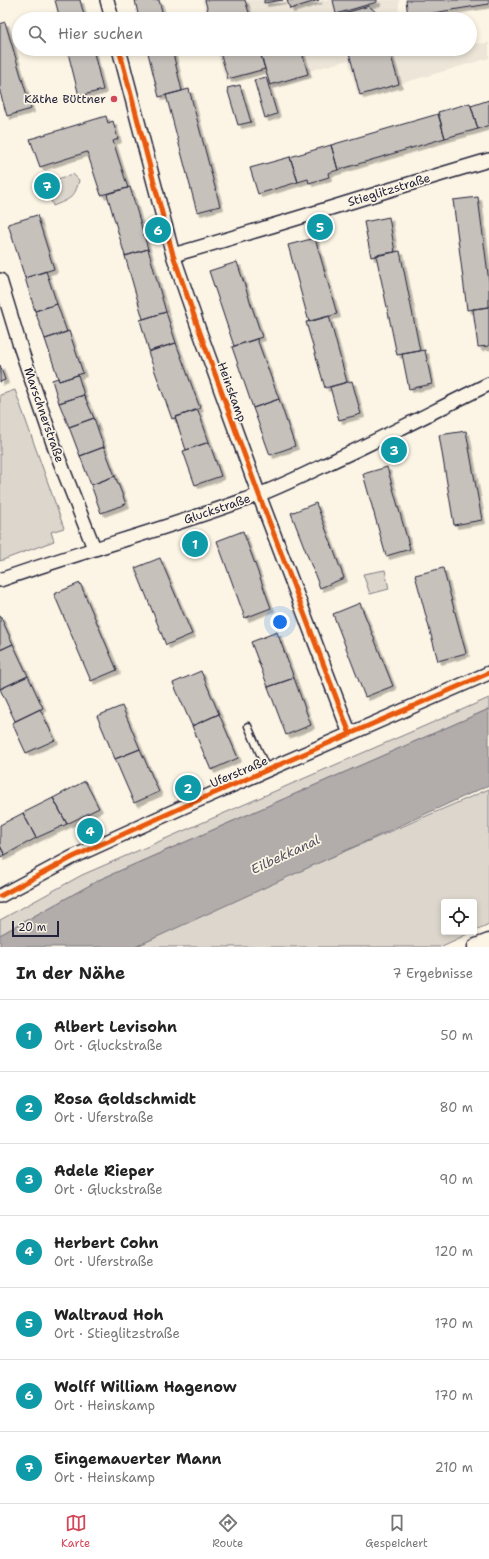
<!DOCTYPE html>
<html lang="de">
<head>
<meta charset="utf-8">
<style>
	:root { --surface:#fff; --page:#f2f2f2; --text:#222; --muted:#767676; --line:#e0e0e0; --accent:#d1495b }
	body { margin:0; font-family:"Shantell Sans",sans-serif; background:var(--page); color:var(--text) }
	.controls { position:absolute; right:12px; bottom:12px; display:grid; overflow:hidden; border-radius:4px; box-shadow:0 2px 6px #0003 }
	.controls button { width:36px; height:36px; display:grid; place-items:center; padding:0; border:0; border-bottom:1px solid var(--line); background:var(--surface); color:var(--text); font:20px sans-serif }
	.scale { position:absolute; left:12px; bottom:10px; width:47px; box-sizing:border-box; padding-left:4px; border:2px solid #22223b; border-top:0; font-size:11px; line-height:14px; white-space:nowrap; color:#22223b; -webkit-text-stroke:3px #fcf5e5; paint-order:stroke }
	.you { position:absolute; left:280px; top:622px; width:14px; height:14px; margin:-10px; border:3px solid #fff; border-radius:50%; background:#1a73e8; box-shadow:0 0 0 6px #1a73e833 }
	.badge { display:grid; place-items:center; width:26px; height:26px; border-radius:50%; background:var(--accent); color:#fff; font-size:13px; font-weight:700 }
	.pin { position:absolute; translate:-50% -50%; border:2px solid #fff; box-shadow:0 1px 4px #0006 }
	.list { margin:0; padding:0; list-style:none }
	h2 { display:flex; justify-content:space-between; align-items:center; height:52px; margin:0; padding:0 16px; font-size:17px }
	h2 small { font-size:13px; font-weight:400; color:var(--muted) }
	.list li { display:grid; grid-template-columns:26px 1fr auto; gap:12px; align-items:center; box-sizing:border-box; height:72px; padding:0 16px; border-top:1px solid var(--line) }
	.list b { display:block; font-size:15px; white-space:nowrap }
	.list p { margin:0; font-size:13px; white-space:nowrap; color:var(--muted) }
	.list em { font-size:13px; font-style:normal; color:var(--muted) }
	.icon { flex:none; width:22px; height:22px; fill:none; stroke:currentColor; stroke-width:2; stroke-linecap:round; stroke-linejoin:round }
	.map { position:relative; flex:none; width:489px; height:947px; overflow:hidden }
	.search { position:absolute; background:var(--surface); box-shadow:0 2px 6px #0003; left:12px; right:12px; top:12px; height:44px; display:flex; align-items:center; gap:10px; box-sizing:border-box; padding:0 14px; border-radius:22px; color:var(--muted); font-size:15px }
	.sheet { height:556px; background:var(--surface) }
	nav { display:flex; justify-content:space-around; align-items:center; box-sizing:border-box; height:56px; border-top:1px solid var(--line); background:var(--surface); font-size:11px; color:var(--muted) }
	nav a { display:grid; justify-items:center; gap:2px }
	nav .on { color:var(--accent) }
	.map>svg:first-child { display:block }
	.built { fill:#ece5d8 }
	.green { fill:#dcd6cc; stroke:#7f7c84 }
	.water { fill:#b2adab; stroke:#78757e }
	.building { fill:#c6c1bb; stroke:#22223b; filter:url(#shadow) }
	.lines { fill:none; stroke-linecap:round; stroke-linejoin:round }
	.service-casing { stroke:#22223b; stroke-width:9 }
	.minor-casing { stroke:#22223b; stroke-width:16 }
	.tertiary-casing { stroke:#22223b; stroke-width:19 }
	.service { stroke:#fcf5e5; stroke-width:6 }
	.minor { stroke:#fcf5e5; stroke-width:13 }
	.tertiary { stroke:#fcf5e5; stroke-width:16 }
	.cycleway-casing { stroke:#fcf5e5; stroke-width:8 }
	.cycleway { stroke:#e8590c; stroke-width:5 }
	.poi-dot { fill:#d1495b; stroke:#fcf5e5; stroke-width:1.5 }
	.labels { text-anchor:middle; stroke-width:3.5; stroke-linejoin:round; paint-order:stroke }
	.poi-label { font-size:12px; fill:#22223b; stroke:#fcf5e5; text-anchor:end }
	.street-label { font-size:12px; fill:#22223b; stroke:#fcf5e5 }
	.water-label { font-size:13px; font-style:italic; fill:#545362; stroke:#fcf5e5 }
</style>
</head>
<body>
<div class="map">
<svg width="489" height="947" viewBox="0 0 489 947">
	<defs>
		<filter id="shadow"><feDropShadow dx="3.5" dy="3.5" stdDeviation="0" flood-color="#0004"/></filter>
	</defs>
	<rect width="100%" height="100%" fill="#fcf5e5"/>
	<filter id="ink" filterUnits="userSpaceOnUse"><feTurbulence type="fractalNoise" baseFrequency=".025" numOctaves="2"/><feDisplacementMap in="SourceGraphic" scale="8" xChannelSelector="R" yChannelSelector="G"/><feConvolveMatrix kernelMatrix="1 2 1 2 8 2 1 2 1" color-interpolation-filters="sRGB"/></filter>
	<g filter="url(#ink)">
		<path class="built" d="M202 0H399L398 19H208Z
			M489 43V58L358 96 348 60 309 71 311 77 271 89 265 71 226 82 216 49H470V44Z"/>
		<path class="green" d="M73 174 79 180C75 198 70 199 53 206L46 183Z
			M15 390 64 528 51 532 54 541 0 561V395Z
			M385 570 389 589 370 594 363 574Z
			M489 698V709L101 879 0 935V920L82 875Z
			M489 789V924L474 931V902H444V932H472L440 947H135L232 900Z"/>
		<path class="water" d="M489 709V785L135 947H0V935L101 879Z"/>
		<path class="building" d="M55 0H80L85 19H60Z
			M135 0H159L164 19H139Z
			M205 0H245L251 19H210Z
			M264 0H283L264 3Z
			M287 0H319L290 9Z
			M333 0H377V2L336 14Z
			M406 0H489V4L408 17Z
			M369 6 380 16 381 19H340L339 15Z
			M5 22 31 109 7 116 0 92V24Z
			M67 49H93L103 90 79 96Z
			M147 49H172L182 91 159 97Z
			M219 49H259L265 69 228 79Z
			M259 49H301L308 74 270 85Z
			M348 49H389L399 84 360 95Z
			M266 77 277 114 265 118 254 80Z
			M240 85 251 122 238 125 227 88Z
			M189 89 220 206 197 212 166 95Z
			M489 100V125L478 129 471 106Z
			M470 103 478 129 445 138 438 112Z
			M438 114 445 138 338 170 331 145Z
			M106 116 108 123 113 121 118 139 113 141 128 188 101 195 87 152 40 167 30 139Z
			M331 145 338 170 328 173 329 177 309 183 308 179 298 182 290 157Z
			M290 157 298 182 258 194 250 168Z
			M130 187 148 249 125 256 107 194Z
			M478 197 489 282V307L467 310 453 200Z
			M37 215 54 269 25 278 8 224Z
			M389 217 395 252 371 257 364 222Z
			M315 238 337 314 309 322 288 245Z
			M148 249 166 312 143 319 125 256Z
			M400 251 420 351 397 355 376 255Z
			M237 262 262 337 234 346 209 271Z
			M46 271 57 304 35 311 25 278Z
			M57 304 67 332 45 339 35 311Z
			M489 307V346L478 347 473 309Z
			M166 312 176 343 149 351 140 320Z
			M329 316 347 382 325 388 306 322Z
			M69 331 83 373 59 381 45 339Z
			M257 339 279 399 253 408 232 347Z
			M176 343 200 408 172 419 148 352Z
			M425 350 432 384 409 389 402 354Z
			M0 365 5 380 0 382Z
			M78 375 84 395 59 403 52 380 58 378 59 381Z
			M352 381 361 414 339 420 330 387Z
			M84 395 94 418 69 427 59 403Z
			M279 399 295 446 270 455 253 408Z
			M198 410 209 442 186 450 175 417Z
			M94 418 104 447 80 456 69 427Z
			M466 431 482 520 454 525 439 435Z
			M209 442 221 476 195 485 183 451Z
			M104 447 115 476 91 485 80 456Z
			M387 467 410 549 386 556 363 474Z
			M115 476 126 504 101 513 91 485Z
			M316 503 344 578 320 588 291 513Z
			M243 531 271 608 245 618 217 541Z
			M160 558 192 634 166 645 135 568Z
			M443 568 466 653 438 661 415 575Z
			M80 583 117 670 91 681 54 594Z
			M360 603 393 686 365 697 333 614Z
			M0 615 13 644 0 650Z
			M277 632 294 678 268 687 251 642Z
			M13 644 28 676 0 689V650Z
			M201 671 219 714 192 726 173 683Z
			M28 676 43 708 15 721 0 689Z
			M294 678 311 725 286 735 268 687Z
			M122 706 140 749 115 759 97 716Z
			M40 709 55 740 26 753 12 723Z
			M219 714 238 758 211 770 192 726Z
			M140 749 159 792 134 803 115 759Z
			M85 781 99 808 67 824 53 798Z
			M53 798 67 824 36 838 23 813Z
			M23 813 36 838 5 855 0 846V825Z
			M0 846 5 855 0 857Z"/>
		<g class="lines">
			<defs>
				<path id="service" d="M248 726 267 770"/>
				<path id="minor" d="M107 0 112 19
					M119 49 173 255 198 327 259 495 350 734
					M173 255C279 225 383 191 489 160
					M0 280 21 349 55 449 94 548
					M0 580C85 550 173 527 258 495 284 485 310 472 335 460 387 436 438 409 489 384
					M0 896 73 857 194 802 489 673"/>
				<path id="tertiary" d="M476 947 489 942"/>
			</defs>
			<use href="#service" class="service-casing"/>
			<use href="#minor" class="minor-casing"/>
			<use href="#tertiary" class="tertiary-casing"/>
			<use href="#service" class="service"/>
			<use href="#minor" class="minor"/>
			<use href="#tertiary" class="tertiary"/>
			<defs>
				<path id="cycleway" d="M119 49 173 255 198 327 259 495 350 734
					M0 896 73 857 194 802 489 673"/>
			</defs>
			<use href="#cycleway" class="cycleway-casing"/>
			<use href="#cycleway" class="cycleway"/>
		</g>
	</g>
	<circle class="poi-dot" cx="114" cy="99" r="4"/>
	<g class="labels">
		<g class="poi-label">
			<text x="106" y="103">Käthe Büttner</text>
		</g>
		<g class="street-label">
			<text transform="translate(389 190) rotate(-17)" y="4">Stieglitzstraße</text>
			<text transform="translate(232 392) rotate(70)" y="4">Heinskamp</text>
			<text transform="translate(44 415) rotate(71)" y="4">Marschnerstraße</text>
			<text transform="translate(217 509) rotate(-19)" y="4">Gluckstraße</text>
			<text transform="translate(239 772) rotate(-23)" y="4">Uferstraße</text>
		</g>
		<g class="water-label">
			<text transform="translate(285 854) rotate(-25)" y="5">Eilbekkanal</text>
		</g>
	</g>
</svg>
<div class="controls">
<button><svg class="icon" aria-label="locate" viewBox="0 0 24 24"><circle cx="12" cy="12" r="6"/><path d="M12 2v4M12 18v4M2 12h4M18 12h4"/></svg></button>
</div>
<div class="scale">20 m</div>
<div class="you"></div>
<div class="pin badge" style="left:195px;top:544px;background:#0f9aa8">1</div>
<div class="pin badge" style="left:188px;top:788px;background:#0f9aa8">2</div>
<div class="pin badge" style="left:394px;top:450px;background:#0f9aa8">3</div>
<div class="pin badge" style="left:90px;top:831px;background:#0f9aa8">4</div>
<div class="pin badge" style="left:320px;top:227px;background:#0f9aa8">5</div>
<div class="pin badge" style="left:158px;top:230px;background:#0f9aa8">6</div>
<div class="pin badge" style="left:47px;top:186px;background:#0f9aa8">7</div>
<div class="search"><svg class="icon" aria-label="search" viewBox="0 0 24 24"><circle cx="10" cy="10" r="6"/><path d="M15 15l6 6"/></svg>Hier suchen</div>
</div>
<section class="sheet">
<h2>In der Nähe<small>7 Ergebnisse</small></h2>
<ul class="list">
<li><span class="badge" style="background:#0f9aa8">1</span><div><b>Albert Levisohn</b><p>Ort · Gluckstraße</p></div><em>50 m</em></li>
<li><span class="badge" style="background:#0f9aa8">2</span><div><b>Rosa Goldschmidt</b><p>Ort · Uferstraße</p></div><em>80 m</em></li>
<li><span class="badge" style="background:#0f9aa8">3</span><div><b>Adele Rieper</b><p>Ort · Gluckstraße</p></div><em>90 m</em></li>
<li><span class="badge" style="background:#0f9aa8">4</span><div><b>Herbert Cohn</b><p>Ort · Uferstraße</p></div><em>120 m</em></li>
<li><span class="badge" style="background:#0f9aa8">5</span><div><b>Waltraud Hoh</b><p>Ort · Stieglitzstraße</p></div><em>170 m</em></li>
<li><span class="badge" style="background:#0f9aa8">6</span><div><b>Wolff William Hagenow</b><p>Ort · Heinskamp</p></div><em>170 m</em></li>
<li><span class="badge" style="background:#0f9aa8">7</span><div><b>Eingemauerter Mann</b><p>Ort · Heinskamp</p></div><em>210 m</em></li>
</ul>
</section>
<nav>
<a class="on"><svg class="icon" aria-label="map" viewBox="0 0 24 24"><path d="M3 6l6-2 6 2 6-2v14l-6 2-6-2-6 2zM9 4v14M15 6v14"/></svg>Karte</a>
<a><svg class="icon" aria-label="directions" viewBox="0 0 24 24"><path d="M12 3l9 9-9 9-9-9zM9 14v-3h6M13 9l2 2-2 2"/></svg>Route</a>
<a><svg class="icon" aria-label="saved" viewBox="0 0 24 24"><path d="M7 4h10v16l-5-4-5 4z"/></svg>Gespeichert</a>
</nav>
</body>
</html>
